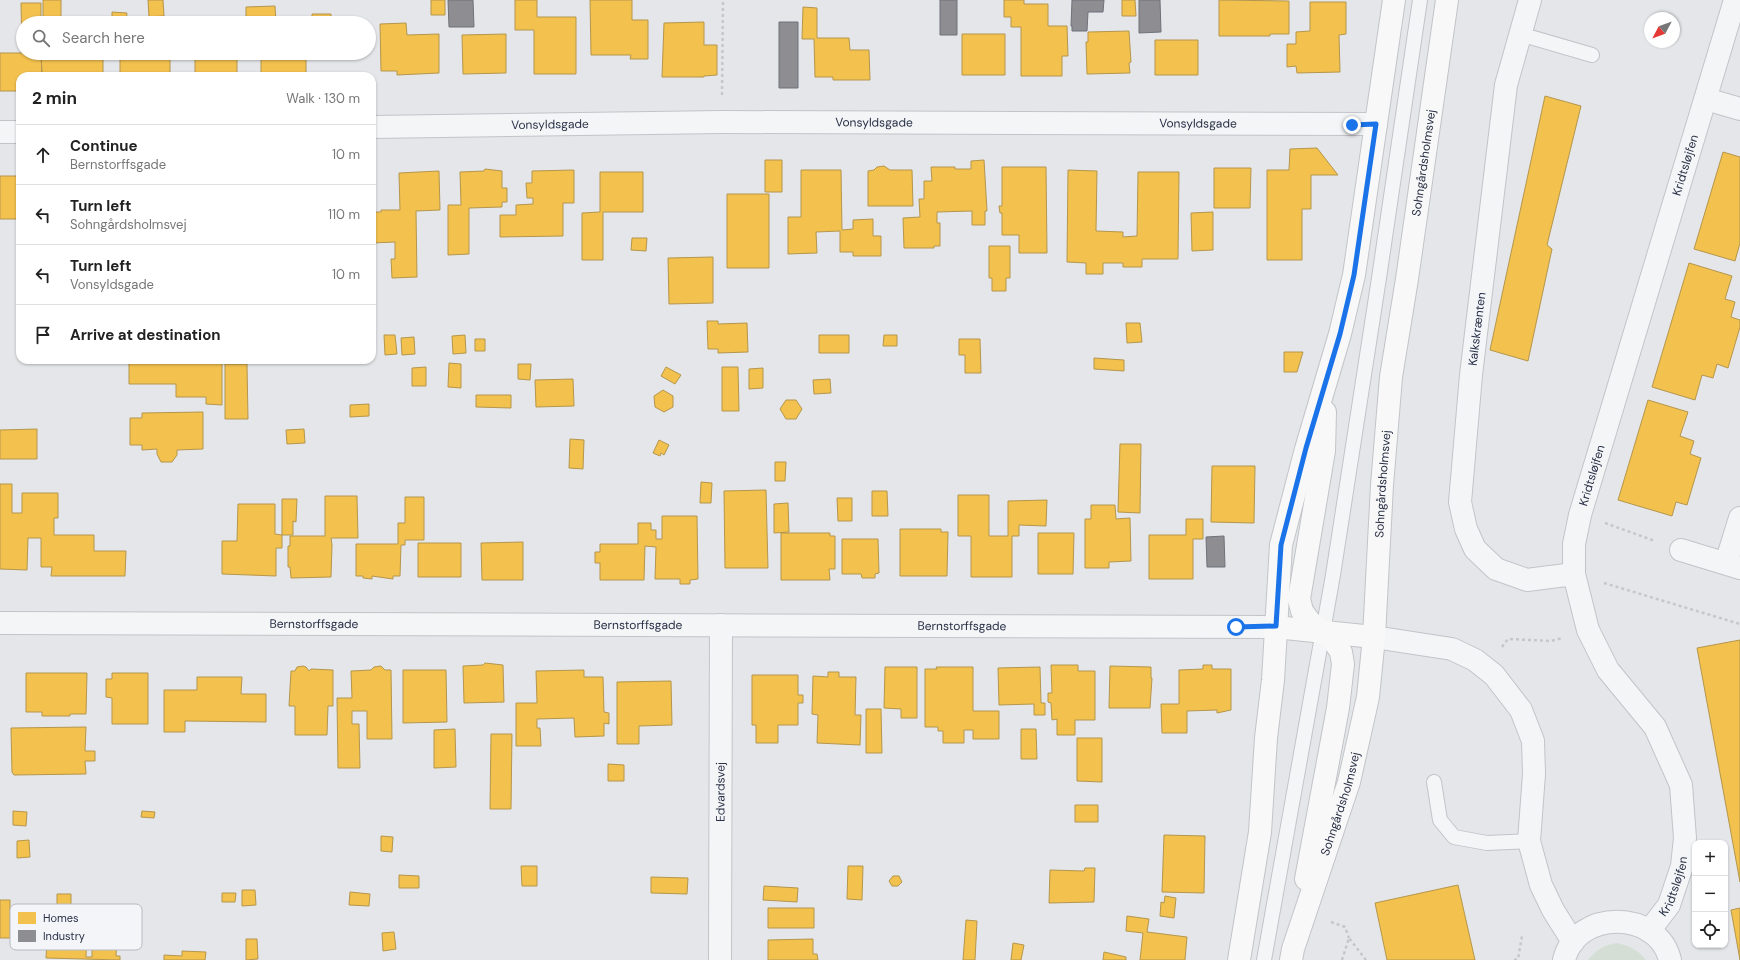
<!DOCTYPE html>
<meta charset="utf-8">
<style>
body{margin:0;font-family:"DM Sans",sans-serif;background:#f2f2f2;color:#222}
.controls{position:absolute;right:12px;bottom:12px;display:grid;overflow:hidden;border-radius:8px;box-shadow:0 1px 3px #0004}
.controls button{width:36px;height:36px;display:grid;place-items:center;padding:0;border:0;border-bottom:1px solid #e0e0e0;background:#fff;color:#222;font:20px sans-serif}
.compass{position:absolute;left:1644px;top:12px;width:36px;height:36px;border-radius:50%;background:#fff;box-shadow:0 1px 3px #0004;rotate:229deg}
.stop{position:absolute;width:12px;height:12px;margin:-9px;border:3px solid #1a73e8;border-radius:50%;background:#fff}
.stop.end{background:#1a73e8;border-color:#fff;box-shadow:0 1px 4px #0008}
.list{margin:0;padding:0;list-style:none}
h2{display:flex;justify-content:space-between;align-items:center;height:52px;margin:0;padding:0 16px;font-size:17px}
h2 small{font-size:13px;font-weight:400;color:#767676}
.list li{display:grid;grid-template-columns:26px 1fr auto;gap:12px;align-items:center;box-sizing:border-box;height:60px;padding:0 16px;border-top:1px solid #e0e0e0}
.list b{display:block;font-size:15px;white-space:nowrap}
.list p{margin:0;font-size:13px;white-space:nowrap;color:#767676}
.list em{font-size:13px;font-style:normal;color:#767676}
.icon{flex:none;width:22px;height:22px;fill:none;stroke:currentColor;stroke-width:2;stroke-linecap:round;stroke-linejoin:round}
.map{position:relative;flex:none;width:1740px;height:960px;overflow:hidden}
.search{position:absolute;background:#fff;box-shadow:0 1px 3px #0004;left:16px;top:16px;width:360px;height:44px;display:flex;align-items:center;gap:10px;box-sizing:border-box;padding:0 14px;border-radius:22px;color:#767676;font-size:15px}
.panel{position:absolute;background:#fff;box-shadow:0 1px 3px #0004;left:16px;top:72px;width:360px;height:292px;border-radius:12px}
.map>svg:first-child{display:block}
.green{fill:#d4ded5}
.homes{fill:#f2c14e;stroke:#b5964c}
.industry{fill:#8d8d92;stroke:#6f717b}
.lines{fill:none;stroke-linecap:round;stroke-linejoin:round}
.lane-casing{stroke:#c2c4c8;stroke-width:16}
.street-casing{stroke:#c2c4c8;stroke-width:24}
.secondary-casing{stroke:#c2c4c8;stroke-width:24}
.path{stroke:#c5c7cd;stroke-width:2.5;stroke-dasharray:3 3;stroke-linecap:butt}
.lane{stroke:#f4f5f7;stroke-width:14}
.street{stroke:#f4f5f7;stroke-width:22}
.secondary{stroke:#f8f8f8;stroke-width:22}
.route{stroke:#1a73e8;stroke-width:5}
.labels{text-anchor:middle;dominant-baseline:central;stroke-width:4;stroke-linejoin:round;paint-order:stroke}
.street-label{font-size:12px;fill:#283046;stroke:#f3f5f9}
.key{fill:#f3f5f9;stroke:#b6bac3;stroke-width:1}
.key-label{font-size:11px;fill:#283046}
</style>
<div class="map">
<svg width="1740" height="960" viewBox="0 0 1740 960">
<rect width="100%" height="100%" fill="#e4e6ea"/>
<path class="green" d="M1617 943C1630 946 1638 950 1646 960H1588C1596 950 1604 945 1617 943Z"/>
<path class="homes" d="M43 0H61V22H43Z
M148 0H163L164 16 149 17Z
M431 0H445V15H431Z
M515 0H537V17H576V74H534V30H515Z
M590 0H632V20H648V59H630L631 55H591Z
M1004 0H1024V4H1048V26H1067L1068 56H1062V76H1021V27H1011V17H1004Z
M1122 0H1135L1136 16H1122Z
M1219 0 1289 1V34H1270V36H1219Z
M1310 2H1346V34L1339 35 1340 72 1297 73 1296 66 1287 67V44H1296V32L1310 31Z
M21 3H41V23H23V53H41L42 76H20V91H0V53H22Z
M275 6 276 23H246V7Z
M803 7 817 8V38H849L850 50H869L870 80H833V77H815L814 39H802Z
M112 12 127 13 126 23H112Z
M312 14H331V23H312Z
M229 20H244V23H229Z
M704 22V45H717V75L704 76V77H662L664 23Z
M406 23 407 35 439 34V73L397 75V71H381L380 24Z
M1129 31 1131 62 1129 63 1130 73 1087 74 1086 42H1088V32Z
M506 34V73L463 74 462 35Z
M962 34H1005V75H962Z
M1155 40H1198V75H1155Z
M41 53H103V76H52V74H42Z
M120 53H170V76H120Z
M195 53H237V76H195Z
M261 53H306V76H261Z
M1545 96 1581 106 1547 245 1552 249 1528 361 1490 350Z
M1317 148 1338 175H1311V209H1302V260H1267V170H1289L1290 149Z
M1723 152 1740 157V243L1735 261 1694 249Z
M765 160H782V192H765Z
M984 160 987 211H985V225H972V211L937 212V223H940V246H934V248H904L903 218 920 217 919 199H924V181H932L931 167H955V169H971V161Z
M884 166 890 170H912L913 206H868V171L874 170 877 167Z
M1002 167H1046L1047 253H1019V235H1002V213H1000L999 206H1002Z
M1214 168H1251L1250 208H1214Z
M485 169 502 171V188H507V202H502V207L469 208V254L448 255V205H461L460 172 484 171Z
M574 170V203H563V236L500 237V215H516V205L533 204V198H527L526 183H532V171Z
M801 170H841L842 230 853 229V220L873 219V236H881V256H853V252H840V231L816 232 817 253 788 254V217H801Z
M1068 170 1097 171 1096 231 1123 232V237L1137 236 1138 172H1179L1178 259H1142V267H1123V263H1103V274H1086V263L1067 262Z
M372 171 373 212H381V210H400L399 173 439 171 440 210 416 211 417 277 392 278 391 259H395V242L372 243Z
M600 172H643V212H603V260H582V213L600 212Z
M0 176H20V219H0Z
M727 194H769V268H727Z
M1213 212V250L1192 251 1191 213Z
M632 238H647L646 251 631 250Z
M989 246H1010V278H1006V291H992V278H989Z
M713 257V303L669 304 668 258Z
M1689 263 1732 276 1725 299 1735 302 1731 317 1740 320V327L1728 368 1717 364 1713 378 1702 375 1695 400 1652 387Z
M707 321H718V324L747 323 748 352 718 353V349H708Z
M1126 323H1140L1142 342 1127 343Z
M384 335H395L397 354 385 355Z
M465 335 466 353 453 354 452 336Z
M819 335H849V353H819Z
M884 335H897V346H883Z
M414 337 415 354 402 355 401 338Z
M475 339H485V351H475Z
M959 339H980L981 373H965V355H959Z
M1284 352H1303L1297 372H1284Z
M1094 358 1124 360V371L1094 369Z
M129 360H222V405L206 404V397H176V384H129Z
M449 363 461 364V388L448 387Z
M225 364H247L248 419H225Z
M518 364H531L530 380 518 379Z
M426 367V386H412V368Z
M666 367 681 375 675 384 661 376Z
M722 367H738L739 411H722Z
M763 368V388L749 389V369Z
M573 379 574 406 536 407 535 380Z
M830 379 831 393 814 394 813 380Z
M663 390 673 396V407L664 412 655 407 654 396Z
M476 395H511V408L476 407Z
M786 400H796L802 409 796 419H786L780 409Z
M1648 400 1688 412 1680 436 1694 441 1690 454 1701 458 1687 505 1676 502 1672 516 1618 500Z
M369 404V416L350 417V405Z
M203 412V449L177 450V455L172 462H161L157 454V449L142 450V445H130V418H142V413Z
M37 429V459H0V430Z
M304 429 305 443 287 444 286 430Z
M570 439 584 440 583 469 569 468Z
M659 440 669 445 664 455 661 453 660 456 653 453Z
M1120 444H1141L1140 513 1118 512Z
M775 462H786L785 481H775Z
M1212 466H1255L1254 523 1211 522Z
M701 482 712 483 711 503H700Z
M0 484H12V513H22V493H58V518H54V535H94V551H126L125 576H51L52 567H41V538H28L27 570 0 569Z
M766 490 768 568H725L724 491Z
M872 491H887L888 516H872Z
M958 495H989V536H1008V501L1047 500 1046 526 1019 525V536H1012V577H971V536H958Z
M325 496H357L358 538H331L332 545 331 577 291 578 290 567H288V546H290V536H325Z
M405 497H424V540H405V545H401L400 576H393V579L372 576V579L363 578V576H356V544H398V523H405Z
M837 498H852V521H838Z
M282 499H297L296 522 293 521V535H282Z
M788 503 789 532 774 533V504Z
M238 504H275V534L282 535V548H276V576L222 574V541H237Z
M1091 505H1115L1116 519 1130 518 1131 561 1109 562V568H1085V519H1091Z
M662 516H697L698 579 690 580V584H680V579H655L656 547 645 546 644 580H600V563H595V552H600V544H638V523H651V530H656V539H662Z
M1186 519H1203V539H1193V579H1149V535H1186Z
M900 529H941V532H948L947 576H900Z
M781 533H830V536H835V569H829L830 580H781Z
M1038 533H1074L1073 574H1038Z
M842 539H878L879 573 875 574V578H862L861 574H842Z
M523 542V580H482L481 543Z
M418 543H461V577H418Z
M1740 640V882L1697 648Z
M485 663 503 665 504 702 464 703 463 666 483 665Z
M1051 665H1078V671H1095V720H1075V735H1057V719L1052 720 1051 703 1048 702V693H1052Z
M1203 665H1212V669H1231V710L1217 713V710L1187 711V733H1162L1161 704H1179V670L1203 669Z
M303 666 306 667 309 671 311 669 333 670V706H328L327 735H295V706H289L291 671H295L297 667Z
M381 666 385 670H391L392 739H367V711H352V724H359L360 768H338L337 698H352L351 671 371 670 374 667Z
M1110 666 1151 667V678H1152L1150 708H1109Z
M885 667H917V718H901V709L884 708Z
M936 667H973V711H999V739H973V730H964V743H943V731H938V727H925V669H937Z
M1040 667 1041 703H1045V715H1034V704L999 705 998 668Z
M403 670H446L447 722 403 723Z
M584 670V677H603L604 712 609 713V724L604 723V736L575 737 574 718 537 719V728H540L541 746H516V703H537L536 671Z
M828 672H839V677H856L855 715H861L860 745 817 743 818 715 812 714 813 676 828 677Z
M26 673H87L86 714H70V716H42V712H26Z
M112 673H148V724H112V698L106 697V679H112Z
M752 675H798V695H803V703H798V725H778V743H756V725H752Z
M197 677H242L241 694H266V722L185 721V732H164V690H197Z
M671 681 672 725 639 726V744H617V682Z
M866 709H881L882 753H866Z
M86 727 85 751H95V761H85L86 774 14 775 12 772 11 728Z
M455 729 456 767 434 768V730Z
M1021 729H1036L1037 759H1021Z
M491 734H512L511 809H490Z
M1077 738H1102V782L1077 781Z
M608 764 624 765V781H608Z
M1075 805H1098V822H1075Z
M13 811 27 812 26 826 13 825Z
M142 811 155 812 154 818 141 817Z
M1164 835 1205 836 1204 893 1162 892Z
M381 836 393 837 392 852 381 851Z
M29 840 30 857 17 858V841Z
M521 866H537V886H522Z
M848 866H863L862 900 847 899Z
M1085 868H1095L1094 902 1049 903 1050 870 1084 871Z
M399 875 419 876V888H399Z
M893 876H899L902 882 898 886H892L889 881Z
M651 877 688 878 687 894 651 893Z
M1458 885 1475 960H1387L1375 903Z
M764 886 798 888 797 902 763 900Z
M242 890H255L256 905 242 906Z
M350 892 370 894 369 906 349 905Z
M222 893H236L235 902H222Z
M57 894H71V911H57Z
M1165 896 1176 898 1174 918 1160 916 1161 902 1164 903Z
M0 900H10V938H0Z
M768 908H814V928H768Z
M1740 908V960L1731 910Z
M1127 916 1149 919 1147 932 1187 937 1185 960H1140L1143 933 1126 931Z
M966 920 977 921 975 960H963Z
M48 923 87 924 86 957H92V947L106 948V937H117L116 956H120V960L46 958Z
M394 932 396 949 383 951 382 933Z
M246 939H257L258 959 246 960Z
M813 939V954H817L818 960H768V940Z
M1013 943 1024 945 1021 960H1011Z
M182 951 206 952 205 960H164V955L182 956Z
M1104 952 1126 957V960H1103Z"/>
<path class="industry" d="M448 0H473L474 27H449Z
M940 0H957V35H940Z
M1072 0H1104L1103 12H1088L1087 31H1072V26H1071Z
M1139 0H1160L1161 32 1139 33Z
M779 22H798V88H779Z
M1224 536 1225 567H1207L1206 537Z"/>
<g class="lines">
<g class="lane-casing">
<path id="lane" d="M1520 34 1592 55
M1434 782 1440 820 1454 837 1487 843 1529 841
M1264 960 1333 575 1379 278 1420 0"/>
</g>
<g class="street-casing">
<g id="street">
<path d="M1530 0 1506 85 1471 375 1460 502 1466 529 1475 549 1496 569 1527 580 1574 574"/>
<path d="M1706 99 1740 109"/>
<path id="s1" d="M372 127 722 122 1376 124"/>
<path d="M0 132H20"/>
<path d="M1681 550 1740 568"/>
<path d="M1726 563 1740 518"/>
<path id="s2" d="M0 623 1275 627"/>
<path d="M1374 637 1452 649 1475 660 1494 675 1521 710 1533 741 1534 774 1529 841 1541 885 1553 910 1573 942"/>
<path id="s3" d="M1649 931 1669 905 1682 866 1685 838 1681 785 1655 727 1608 670 1588 630 1574 574V544L1580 515 1735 0"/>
<path id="s4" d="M720 960 721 625"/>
<path d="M1564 960C1576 909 1658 909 1670 960"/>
</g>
</g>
<g class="secondary-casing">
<g id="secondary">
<path d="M1275 627 1374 637"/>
<path d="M1306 879 1338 708 1343 664 1341 652 1333 640 1311 623 1302 611 1299 599 1324 451 1325 412"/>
<path d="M1239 960 1260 832 1266 738 1273 680 1281 545 1306 449 1340 334 1354 275 1394 0"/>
<path id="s5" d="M1291 960 1293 949 1349 782 1368 697 1374 637 1382 485 1391 377 1407 279 1447 0"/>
</g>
</g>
<path class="path" d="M722 95 723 0
M1605 523 1655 541
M1604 583 1740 624
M1502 647 1508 639 1551 641 1563 638
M1331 922 1345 927 1349 938
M1342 960 1349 938 1366 960
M1514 960 1518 959 1522 936"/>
<use href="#lane" class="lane"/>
<use href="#street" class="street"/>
<use href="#secondary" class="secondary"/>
</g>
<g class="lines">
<path class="route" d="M1236 627 1276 626 1281 545 1306 448 1340 334 1354 275 1376 124 1352 125"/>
</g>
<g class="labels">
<g class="street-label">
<text stroke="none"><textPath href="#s1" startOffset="502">Vonsyldsgade</textPath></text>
<text stroke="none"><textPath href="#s1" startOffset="178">Vonsyldsgade</textPath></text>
<text stroke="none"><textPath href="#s1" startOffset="826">Vonsyldsgade</textPath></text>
<text stroke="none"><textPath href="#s5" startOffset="812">Sohngårdsholmsvej</textPath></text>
<text stroke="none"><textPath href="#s3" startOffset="820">Kridtsløjfen</textPath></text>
<text transform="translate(1477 329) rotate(-83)">Kalkskrænten</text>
<text stroke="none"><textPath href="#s3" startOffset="496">Kridtsløjfen</textPath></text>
<text stroke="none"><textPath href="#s5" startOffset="488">Sohngårdsholmsvej</textPath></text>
<text stroke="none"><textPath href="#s2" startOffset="314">Bernstorffsgade</textPath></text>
<text stroke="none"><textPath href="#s2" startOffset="638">Bernstorffsgade</textPath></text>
<text stroke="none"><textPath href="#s2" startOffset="962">Bernstorffsgade</textPath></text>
<text stroke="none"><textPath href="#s4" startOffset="168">Edvardsvej</textPath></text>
<text stroke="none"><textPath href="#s5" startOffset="164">Sohngårdsholmsvej</textPath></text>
<text stroke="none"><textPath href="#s3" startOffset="52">Kridtsløjfen</textPath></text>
</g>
</g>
<rect x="10" y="904" width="132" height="46" rx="6" class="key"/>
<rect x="18" y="912" width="18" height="12" fill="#f2c14e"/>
<rect x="18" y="930" width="18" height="12" fill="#8d8d92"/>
<g class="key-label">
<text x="43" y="922">Homes</text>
<text x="43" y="940">Industry</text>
</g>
</svg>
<div class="controls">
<button>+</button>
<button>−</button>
<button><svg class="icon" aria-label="locate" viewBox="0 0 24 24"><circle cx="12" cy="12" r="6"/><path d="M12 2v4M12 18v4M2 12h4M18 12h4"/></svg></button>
</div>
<svg class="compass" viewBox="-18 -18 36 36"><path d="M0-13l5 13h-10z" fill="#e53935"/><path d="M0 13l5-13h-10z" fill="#767676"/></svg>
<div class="stop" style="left:1236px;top:627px"></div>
<div class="stop end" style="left:1352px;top:125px"></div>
<div class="search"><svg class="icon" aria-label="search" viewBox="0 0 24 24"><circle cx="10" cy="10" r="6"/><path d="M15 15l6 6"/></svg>Search here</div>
<section class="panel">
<h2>2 min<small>Walk · 130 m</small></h2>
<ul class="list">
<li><svg class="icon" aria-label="ahead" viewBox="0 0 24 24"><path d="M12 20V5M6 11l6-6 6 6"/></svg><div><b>Continue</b><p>Bernstorffsgade</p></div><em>10 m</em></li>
<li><svg class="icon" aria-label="left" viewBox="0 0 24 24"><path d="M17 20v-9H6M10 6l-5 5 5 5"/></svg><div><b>Turn left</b><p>Sohngårdsholmsvej</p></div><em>110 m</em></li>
<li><svg class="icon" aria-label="left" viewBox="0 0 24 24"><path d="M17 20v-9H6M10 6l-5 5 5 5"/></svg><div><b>Turn left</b><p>Vonsyldsgade</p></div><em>10 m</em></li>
<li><svg class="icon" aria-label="arrive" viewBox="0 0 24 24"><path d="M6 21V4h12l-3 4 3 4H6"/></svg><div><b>Arrive at destination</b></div></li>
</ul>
</section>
</div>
